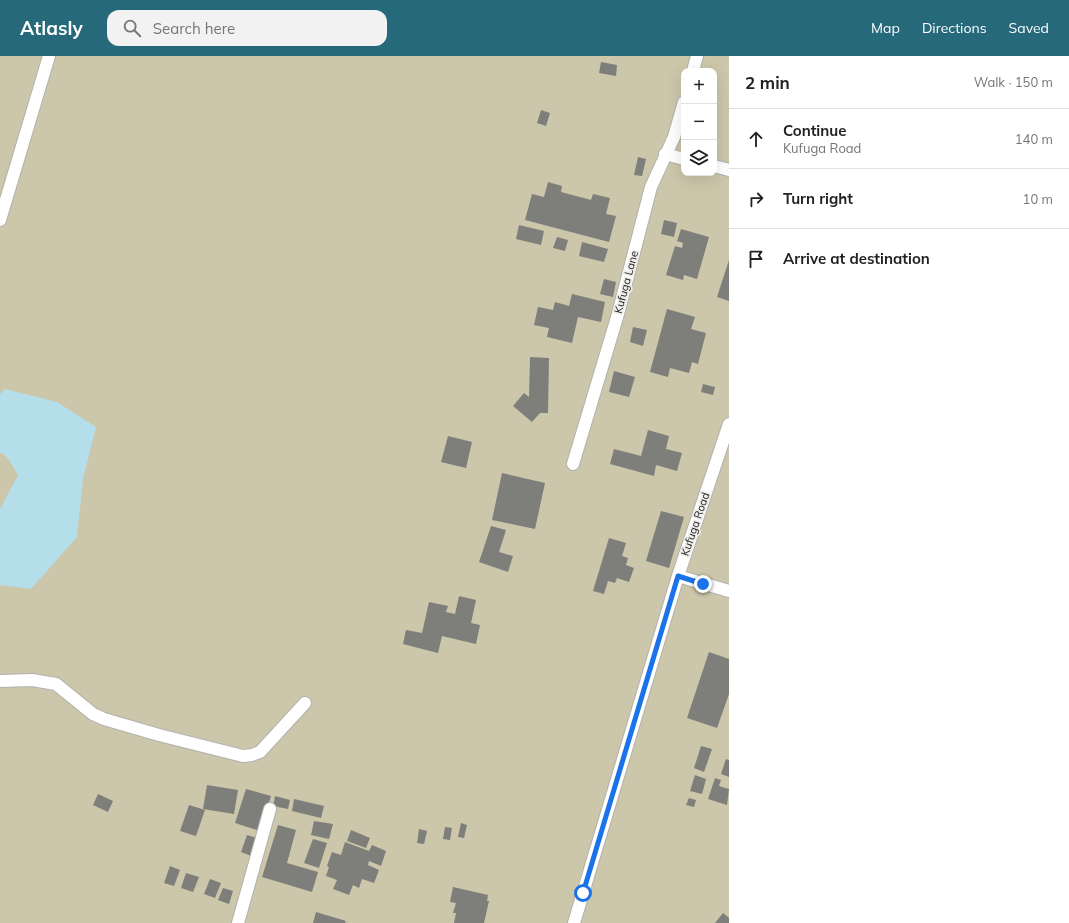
<!DOCTYPE html>
<meta charset="utf-8">
<style>
body{margin:0;font-family:Mulish,sans-serif;background:#f2f2f2;color:#222}
.controls{position:absolute;right:12px;top:12px;display:grid;overflow:hidden;border-radius:8px;box-shadow:0 4px 16px #0002}
.controls button{width:36px;height:36px;display:grid;place-items:center;padding:0;border:0;border-bottom:1px solid #e0e0e0;background:#fff;color:#222;font:20px sans-serif}
.stop{position:absolute;width:12px;height:12px;margin:-9px;border:3px solid #1a73e8;border-radius:50%;background:#fff}
.stop.end{background:#1a73e8;border-color:#fff;box-shadow:0 1px 4px #0008}
.list{margin:0;padding:0;list-style:none}
h2{display:flex;justify-content:space-between;align-items:center;height:52px;margin:0;padding:0 16px;font-size:17px}
h2 small{font-size:13px;font-weight:400;color:#767676}
.list li{display:grid;grid-template-columns:26px 1fr auto;gap:12px;align-items:center;box-sizing:border-box;height:60px;padding:0 16px;border-top:1px solid #e0e0e0}
.list b{display:block;font-size:15px;white-space:nowrap}
.list p{margin:0;font-size:13px;white-space:nowrap;color:#767676}
.list em{font-size:13px;font-style:normal;color:#767676}
.icon{flex:none;width:22px;height:22px;fill:none;stroke:currentColor;stroke-width:2;stroke-linecap:round;stroke-linejoin:round}
.map{position:relative;flex:none;width:729px;height:867px;overflow:hidden}
header{display:flex;align-items:center;gap:24px;box-sizing:border-box;height:56px;padding:0 20px;background:#25697a;color:#fff}
header strong{font-size:19px}
nav{display:flex;gap:22px;margin-inline-start:auto;font-size:14px}
.search{width:280px;height:36px;background:#f2f2f2;display:flex;align-items:center;gap:10px;box-sizing:border-box;padding:0 14px;border-radius:12px;color:#767676;font-size:15px}
main{display:flex}
aside{flex:1;background:#fff}
.map>svg:first-child{display:block}
.green{fill:#ccc6aa;fill-rule:evenodd}
.water{fill:#b4deea}
.building{fill:#7e7e7b}
.lines{fill:none;stroke-linecap:round;stroke-linejoin:round}
.minor-casing{stroke:#b2b1ae;stroke-width:14}
.minor{stroke:#fff;stroke-width:12}
.route{stroke:#1a73e8;stroke-width:5}
.labels{text-anchor:middle;dominant-baseline:central;stroke-width:3.5;stroke-linejoin:round;paint-order:stroke}
.street-label{font-size:11px;fill:#222221;stroke:#eeedea}
</style>
<header>
<strong>Atlasly</strong>
<div class="search"><svg class="icon" aria-label="search" viewBox="0 0 24 24"><circle cx="10" cy="10" r="6"/><path d="M15 15l6 6"/></svg>Search here</div>
<nav><a>Map</a><a>Directions</a><a>Saved</a></nav>
</header>
<main>
<div class="map">
<svg width="729" height="867" viewBox="0 0 729 867">
<rect width="100%" height="100%" fill="#eeedea"/>
<path class="green" d="M0 0H729V867H0ZM684 15H714V117H684Z"/>
<path class="water" d="M5 333 57 346 96 371 83 423 77 481 31 533 0 529V453L18 419 7 401 0 396V338Z"/>
<path class="building" d="M601 6 617 9 616 20 599 17Z
M541 54 550 57 546 70 537 67Z
M638 101 646 103 642 120 634 119Z
M548 126 562 130 561 136 591 144 593 138 610 142 606 158 616 160 609 186 525 164 532 138 544 141Z
M664 164 677 167 674 181 661 178Z
M519 169 544 175 541 189 516 183Z
M681 173 709 181 697 223 684 219 683 224 666 219 675 190 682 192 683 187 677 185Z
M557 181 568 184 565 195 553 192Z
M582 186 608 193 604 206 579 200Z
M729 204V245L717 241Z
M604 223 616 226 613 241 600 238Z
M572 238 605 246 601 266 578 261 572 287 547 281 549 272 534 269 538 251 553 254 555 246 569 250Z
M667 253 695 261 691 273 706 277 698 308 692 306 689 317 670 312 668 321 650 316Z
M633 271 647 274 643 290 630 286Z
M530 301 549 302 548 357H540L532 366 513 350 524 337 529 341Z
M614 315 635 321 629 341 609 336Z
M703 328 715 331 713 339 701 336Z
M648 374 669 380 666 393 682 397 677 415 656 409 654 420 610 408 614 393 641 400Z
M448 380 472 386 466 412 441 406Z
M502 417 545 427 535 473 492 464Z
M661 455 684 461 669 512 646 505Z
M491 470 506 474 499 496 513 500 508 516 479 506Z
M609 482 626 487 622 500 628 502 626 509 634 512 629 526 617 522 615 527 608 525 604 538 593 535Z
M459 540 476 544 471 567 480 569 476 588 442 580 438 597 403 588 406 574 422 577 429 546 448 550 446 556 455 558Z
M709 596 729 603V638L717 672 687 662Z
M701 690 712 693 704 716 694 712Z
M726 703 729 704V721L721 718Z
M695 719 706 723 702 738 690 735Z
M715 722 721 724 719 730 729 733 727 749 708 743Z
M207 729 238 734 234 758 203 753Z
M246 733 271 740 260 775 235 767Z
M98 738 113 745 108 756 93 749Z
M275 740 290 744 288 753 273 750Z
M689 742 696 744 694 751 686 749Z
M294 743 324 750 321 762 292 755Z
M189 749 205 754 196 780 180 775Z
M314 765 333 768 329 783 311 779Z
M461 767 467 769 464 782 458 781Z
M278 769 296 774 287 807 318 816 312 836 262 821Z
M445 771 452 772 450 784 443 783Z
M419 773 427 775 424 788 417 787Z
M351 774 370 782 366 792 347 785Z
M247 779 260 783 254 801 241 796Z
M313 783 327 787 319 812 304 807Z
M345 786 369 795 372 789 386 795 381 810 369 805 368 809 379 814 374 827 362 823 359 832 353 829 349 839 333 833 337 824 326 820 329 811 327 810 332 796 341 799Z
M170 810 180 814 174 830 164 827Z
M186 817 199 821 193 836 181 832Z
M210 823 221 827 215 842 204 838Z
M453 831 488 839 487 845H489L484 867H454L456 857H453L456 847 450 846Z
M223 832 233 835 229 848 218 844Z
M316 856 346 865 345 867H313Z
M723 857 729 862V867H715Z"/>
<g class="lines">
<g class="minor-casing">
<path id="minor" d="M693 15 697 0
M665 98 684 103
M714 110 729 114
M0 164 49 0
M573 408 618 258 651 131 674 81 684 46
M678 520 729 535
M0 625 32 624 56 628 93 658 104 663 159 679 243 700 252 699 260 696 305 647
M238 867 270 753
M574 867 678 520 729 368"/>
</g>
<use href="#minor" class="minor"/>
</g>
<g class="lines">
<path class="route" d="M583 837 678 520 703 528"/>
</g>
<g class="labels">
<g class="street-label">
<text transform="translate(626 226) rotate(-75)">Kufuga Lane</text>
<text transform="translate(695 468) rotate(-71)">Kufuga Road</text>
</g>
</g>
</svg>
<div class="controls">
<button>+</button>
<button>−</button>
<button><svg class="icon" aria-label="layers" viewBox="0 0 24 24"><path d="M12 4l9 5-9 5-9-5zM3 14l9 5 9-5"/></svg></button>
</div>
<div class="stop" style="left:583px;top:837px"></div>
<div class="stop end" style="left:703px;top:528px"></div>
</div>
<aside>
<h2>2 min<small>Walk · 150 m</small></h2>
<ul class="list">
<li><svg class="icon" aria-label="ahead" viewBox="0 0 24 24"><path d="M12 20V5M6 11l6-6 6 6"/></svg><div><b>Continue</b><p>Kufuga Road</p></div><em>140 m</em></li>
<li><svg class="icon" aria-label="right" viewBox="0 0 24 24"><path d="M7 20v-9h11M14 6l5 5-5 5"/></svg><div><b>Turn right</b></div><em>10 m</em></li>
<li><svg class="icon" aria-label="arrive" viewBox="0 0 24 24"><path d="M6 21V4h12l-3 4 3 4H6"/></svg><div><b>Arrive at destination</b></div></li>
</ul>
</aside>
</main>
